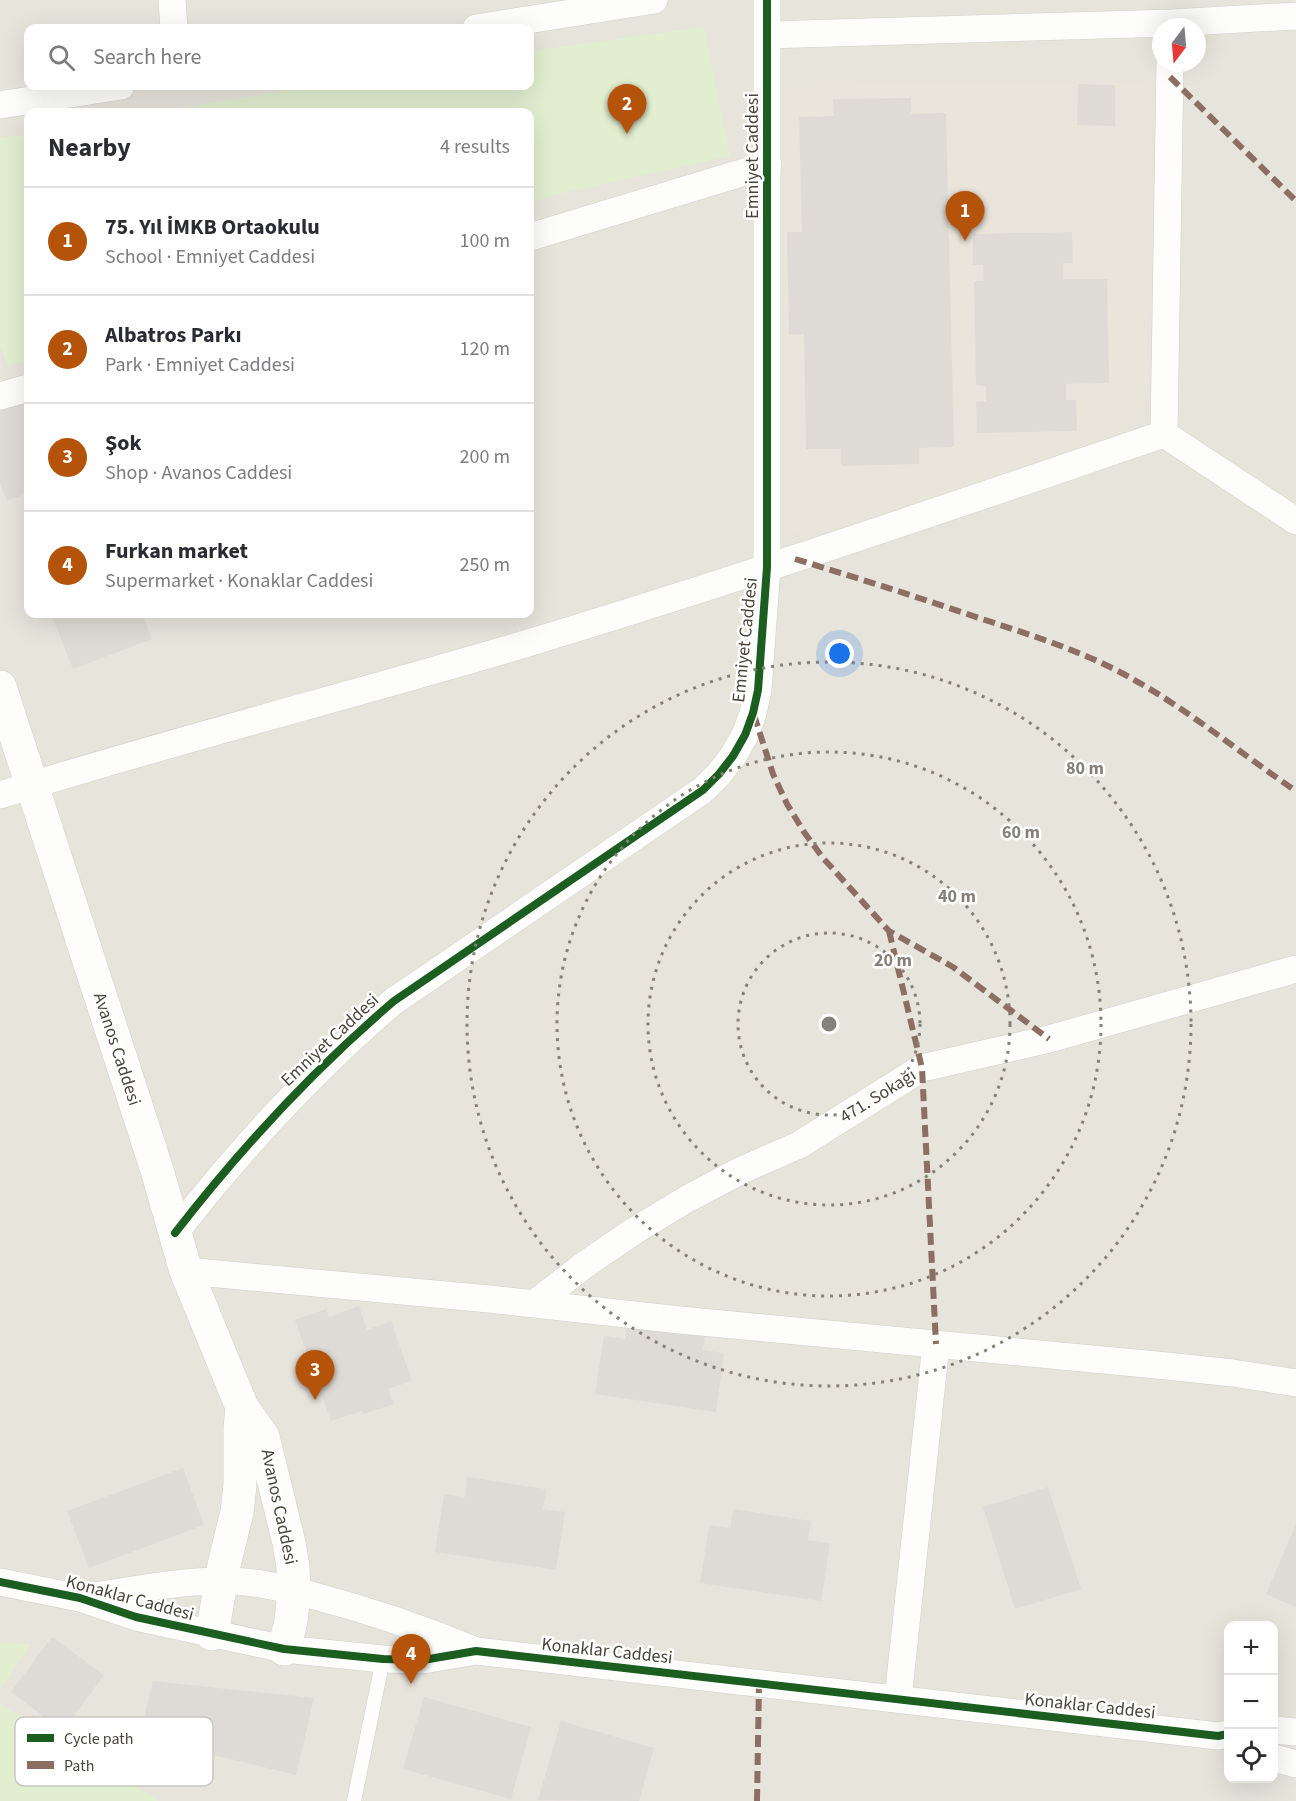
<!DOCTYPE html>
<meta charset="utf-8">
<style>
body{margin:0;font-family:"Source Sans 3",sans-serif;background:#f7f7f7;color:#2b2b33}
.controls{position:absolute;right:18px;bottom:18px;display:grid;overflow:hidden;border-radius:12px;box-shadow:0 6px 24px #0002}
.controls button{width:54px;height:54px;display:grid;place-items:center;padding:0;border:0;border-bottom:2px solid #e1e1e2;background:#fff;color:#2b2b33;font:30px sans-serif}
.compass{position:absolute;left:1152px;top:18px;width:54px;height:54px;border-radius:50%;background:#fff;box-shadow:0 6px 24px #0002;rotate:196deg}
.you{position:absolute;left:840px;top:654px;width:21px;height:21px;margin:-15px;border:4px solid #fff;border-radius:50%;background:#1a73e8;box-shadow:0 0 0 9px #1a73e833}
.badge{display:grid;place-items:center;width:39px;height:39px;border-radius:50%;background:#b45309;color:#fff;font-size:20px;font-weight:700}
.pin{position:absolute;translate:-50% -50px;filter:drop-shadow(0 2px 3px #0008)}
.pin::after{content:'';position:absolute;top:32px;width:21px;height:18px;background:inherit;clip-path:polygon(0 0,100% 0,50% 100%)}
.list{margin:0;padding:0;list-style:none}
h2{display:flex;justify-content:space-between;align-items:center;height:78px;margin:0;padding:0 24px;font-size:26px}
h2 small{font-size:20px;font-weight:400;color:#7c7c81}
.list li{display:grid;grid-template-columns:39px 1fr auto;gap:18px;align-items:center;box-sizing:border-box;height:108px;padding:0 24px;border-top:2px solid #e1e1e2}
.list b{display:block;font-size:22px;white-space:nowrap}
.list p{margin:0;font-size:20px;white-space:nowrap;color:#7c7c81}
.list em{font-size:20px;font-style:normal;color:#7c7c81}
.icon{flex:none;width:33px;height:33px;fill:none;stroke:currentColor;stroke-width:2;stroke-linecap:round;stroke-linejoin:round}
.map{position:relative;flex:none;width:1296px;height:1801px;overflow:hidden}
.search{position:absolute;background:#fff;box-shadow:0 6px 24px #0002;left:24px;top:24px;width:510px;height:66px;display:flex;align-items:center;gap:15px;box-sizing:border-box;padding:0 21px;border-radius:12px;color:#7c7c81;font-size:22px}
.panel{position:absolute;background:#fff;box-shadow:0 6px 24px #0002;left:24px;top:108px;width:510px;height:510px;border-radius:12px}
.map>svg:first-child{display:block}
.residential{fill:#e7e4dc;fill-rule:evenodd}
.education{fill:#eae5da}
.green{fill:#e1eecf}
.building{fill:#dedbd6}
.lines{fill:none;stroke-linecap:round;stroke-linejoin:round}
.service-casing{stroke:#d2d0cb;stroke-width:15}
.minor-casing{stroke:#d2d0cb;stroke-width:28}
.tertiary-casing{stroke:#d2d0cb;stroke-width:34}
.service{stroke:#fdfdfc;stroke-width:14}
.minor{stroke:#fdfdfc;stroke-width:27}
.tertiary{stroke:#fdfdfc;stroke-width:33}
.quiet{stroke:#8d6e63;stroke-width:6;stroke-dasharray:12 6;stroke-linecap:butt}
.cycleway-casing{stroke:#fff;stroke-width:11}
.cycleway{stroke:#1b5e20;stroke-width:8}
.ring{fill:none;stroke:#868178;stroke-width:3;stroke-dasharray:3 6}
.labels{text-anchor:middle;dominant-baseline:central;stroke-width:5;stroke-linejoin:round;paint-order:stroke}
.street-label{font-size:18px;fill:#4b4439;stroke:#fff}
.key{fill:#fff;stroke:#c9c7c4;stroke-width:1.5}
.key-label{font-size:16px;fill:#4b4439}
.centre{fill:#868178;stroke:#fff;stroke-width:3}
.ring-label{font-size:18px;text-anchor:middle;font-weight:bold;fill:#868178;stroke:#fff;stroke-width:5;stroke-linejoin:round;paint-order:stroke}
</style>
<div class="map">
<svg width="1296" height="1801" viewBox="0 0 1296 1801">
<rect width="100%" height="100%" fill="#f4f2ee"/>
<path class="residential" d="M0 0H1296V1801H0ZM1161 27H1197V63H1161ZM28 28H530V86H28ZM28 112H530V614H28ZM1228 1626H1274V1778H1228Z"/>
<path class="education" d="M1144 82 1148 384 1142 410 1136 422 1126 434 1114 443 812 535 802 534 793 529 786 518 782 97 800 87Z"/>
<path class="green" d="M704 27 730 156 554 195 530 203V112H155L317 86H530V51Z
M28 134V360L8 366 0 346V138Z
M0 1643 31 1644 0 1689Z
M0 1704 159 1801H0Z"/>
<path class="building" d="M1078 84 1115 85V126L1077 125Z
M911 98V114L946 113 954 447 919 448V464L841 466V449H806L804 334 789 335 787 232H802L799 117 834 116 833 99Z
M1072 232 1073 263H1063V279H1107L1109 383 1066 384V400H1076L1077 431 977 433 976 402 986 401V386L976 385 974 281H983V265H973V234Z
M28 395V493L7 501 0 483V406Z
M51 614H142L152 639 73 669Z
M359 1306 367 1330 391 1321 412 1381 388 1389 394 1404 363 1414 362 1411 331 1421 295 1320 326 1309 329 1317Z
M627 1319 706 1331 703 1350 724 1353 716 1412 595 1394 604 1336 625 1339Z
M183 1468 204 1525 89 1568 67 1511Z
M467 1477 546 1489 543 1509 565 1512 556 1570 435 1552 444 1494 465 1497Z
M1048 1487 1081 1589 1015 1609 983 1507Z
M733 1509 811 1521 808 1540 830 1543 821 1601 700 1583 709 1525 730 1528Z
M1296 1524V1607L1266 1594Z
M52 1637 104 1675 63 1731 11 1692Z
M153 1681 314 1698 296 1775 139 1737Z
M424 1697 531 1727 511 1799 403 1769Z
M561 1721 654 1748 639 1801 538 1800Z"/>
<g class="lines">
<g class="service-casing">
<path id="service" d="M354 1801 383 1659"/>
</g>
<g class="minor-casing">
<path id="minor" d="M172 0 174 28
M476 28 654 0
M767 35 1171 23 1296 16
M0 105 121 86
M530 237 768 165
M0 396 28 388
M1164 434 1170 63
M1164 434 1296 521
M0 795C171 741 346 697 518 646 735 581 949 507 1164 434
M175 1233C241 1148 312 1071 394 1001L703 790 719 774 733 756 745 735 753 713 758 690 767 567V0
M186 1271 489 1299 680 1320 1167 1366 1233 1373 1296 1383
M534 1304 583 1266 634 1231 687 1199 742 1170 799 1145 922 1068 1049 1039 1296 969
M0 1582 80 1598 136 1617 284 1649 383 1659 423 1660 476 1651 1218 1736 1228 1734
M84 1598C129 1591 176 1581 221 1581 252 1580 282 1588 311 1595 368 1610 422 1628 476 1651
M898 1699 936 1344
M1274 1730 1296 1732
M1274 1758 1296 1764"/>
</g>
<g class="tertiary-casing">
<path id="tertiary" d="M0 687 157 1170 186 1271 242 1407 263 1437 289 1543 293 1567 294 1591 291 1621 284 1649
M212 1634 224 1565 237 1512 240 1485V1428L242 1407"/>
</g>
<use href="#service" class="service"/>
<use href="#minor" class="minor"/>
<use href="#tertiary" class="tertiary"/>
<path class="quiet" d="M1170 77 1296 201
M795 559C858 578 920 598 982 619 1025 633 1069 647 1110 667 1177 700 1234 749 1296 791
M754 715 773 774 787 804 804 832 823 858 889 931 953 967 1049 1039
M889 931 922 1068 936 1344
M757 1801 759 1683"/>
<g class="cycleway-casing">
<path id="cycleway" d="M175 1233C241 1148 312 1071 394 1001L703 790 719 774 733 756 745 735 753 713 758 690 767 567V0
M0 1582 80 1598 136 1617 284 1649 383 1659 423 1660 476 1651 1218 1736 1228 1734"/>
</g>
<use href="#cycleway" class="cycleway"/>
</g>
<g class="ring">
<circle cx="829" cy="1024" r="91"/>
<circle cx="829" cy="1024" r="181"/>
<circle cx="829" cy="1024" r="272"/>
<circle cx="829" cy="1024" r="362"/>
</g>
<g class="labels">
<g class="street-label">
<text transform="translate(752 156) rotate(-90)">Emniyet Caddesi</text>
<text transform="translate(745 640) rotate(-84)">Emniyet Caddesi</text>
<text transform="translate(330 1040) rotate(-43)">Emniyet Caddesi</text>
<text transform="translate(117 1049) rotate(72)">Avanos Caddesi</text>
<text transform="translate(878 1096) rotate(-32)">471. Sokağı</text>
<text transform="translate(279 1507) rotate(78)">Avanos Caddesi</text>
<text transform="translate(130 1598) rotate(15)">Konaklar Caddesi</text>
<text transform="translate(607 1651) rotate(6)">Konaklar Caddesi</text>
<text transform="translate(1090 1706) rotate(6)">Konaklar Caddesi</text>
</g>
</g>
<rect x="15" y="1717" width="198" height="69" rx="9" class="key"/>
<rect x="27" y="1734" width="27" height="8" fill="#1b5e20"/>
<rect x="27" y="1761" width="27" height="8" fill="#8d6e63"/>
<g class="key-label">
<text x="64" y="1744">Cycle path</text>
<text x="64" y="1771">Path</text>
</g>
<circle cx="829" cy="1024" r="9" class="centre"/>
<g class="ring-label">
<text x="1085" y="774">80 m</text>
<text x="1021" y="838">60 m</text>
<text x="957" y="902">40 m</text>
<text x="893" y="966">20 m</text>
</g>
</svg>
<div class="controls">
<button>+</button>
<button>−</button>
<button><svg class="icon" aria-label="locate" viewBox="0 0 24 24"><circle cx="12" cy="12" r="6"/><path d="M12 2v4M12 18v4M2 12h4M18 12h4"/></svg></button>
</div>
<svg class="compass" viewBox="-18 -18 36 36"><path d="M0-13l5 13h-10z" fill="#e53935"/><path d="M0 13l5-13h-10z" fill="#7c7c81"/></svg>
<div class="you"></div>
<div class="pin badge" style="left:965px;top:241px">1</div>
<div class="pin badge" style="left:627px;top:134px">2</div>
<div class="pin badge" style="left:315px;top:1400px">3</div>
<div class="pin badge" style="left:411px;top:1684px">4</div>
<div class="search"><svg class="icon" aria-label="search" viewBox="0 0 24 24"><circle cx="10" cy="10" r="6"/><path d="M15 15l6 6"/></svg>Search here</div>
<section class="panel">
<h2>Nearby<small>4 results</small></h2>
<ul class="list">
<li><span class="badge">1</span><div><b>75. Yıl İMKB Ortaokulu</b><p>School · Emniyet Caddesi</p></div><em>100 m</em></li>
<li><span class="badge">2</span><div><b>Albatros Parkı</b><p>Park · Emniyet Caddesi</p></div><em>120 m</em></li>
<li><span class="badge">3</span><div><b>Şok</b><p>Shop · Avanos Caddesi</p></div><em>200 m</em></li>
<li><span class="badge">4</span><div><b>Furkan market</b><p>Supermarket · Konaklar Caddesi</p></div><em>250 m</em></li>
</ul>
</section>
</div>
